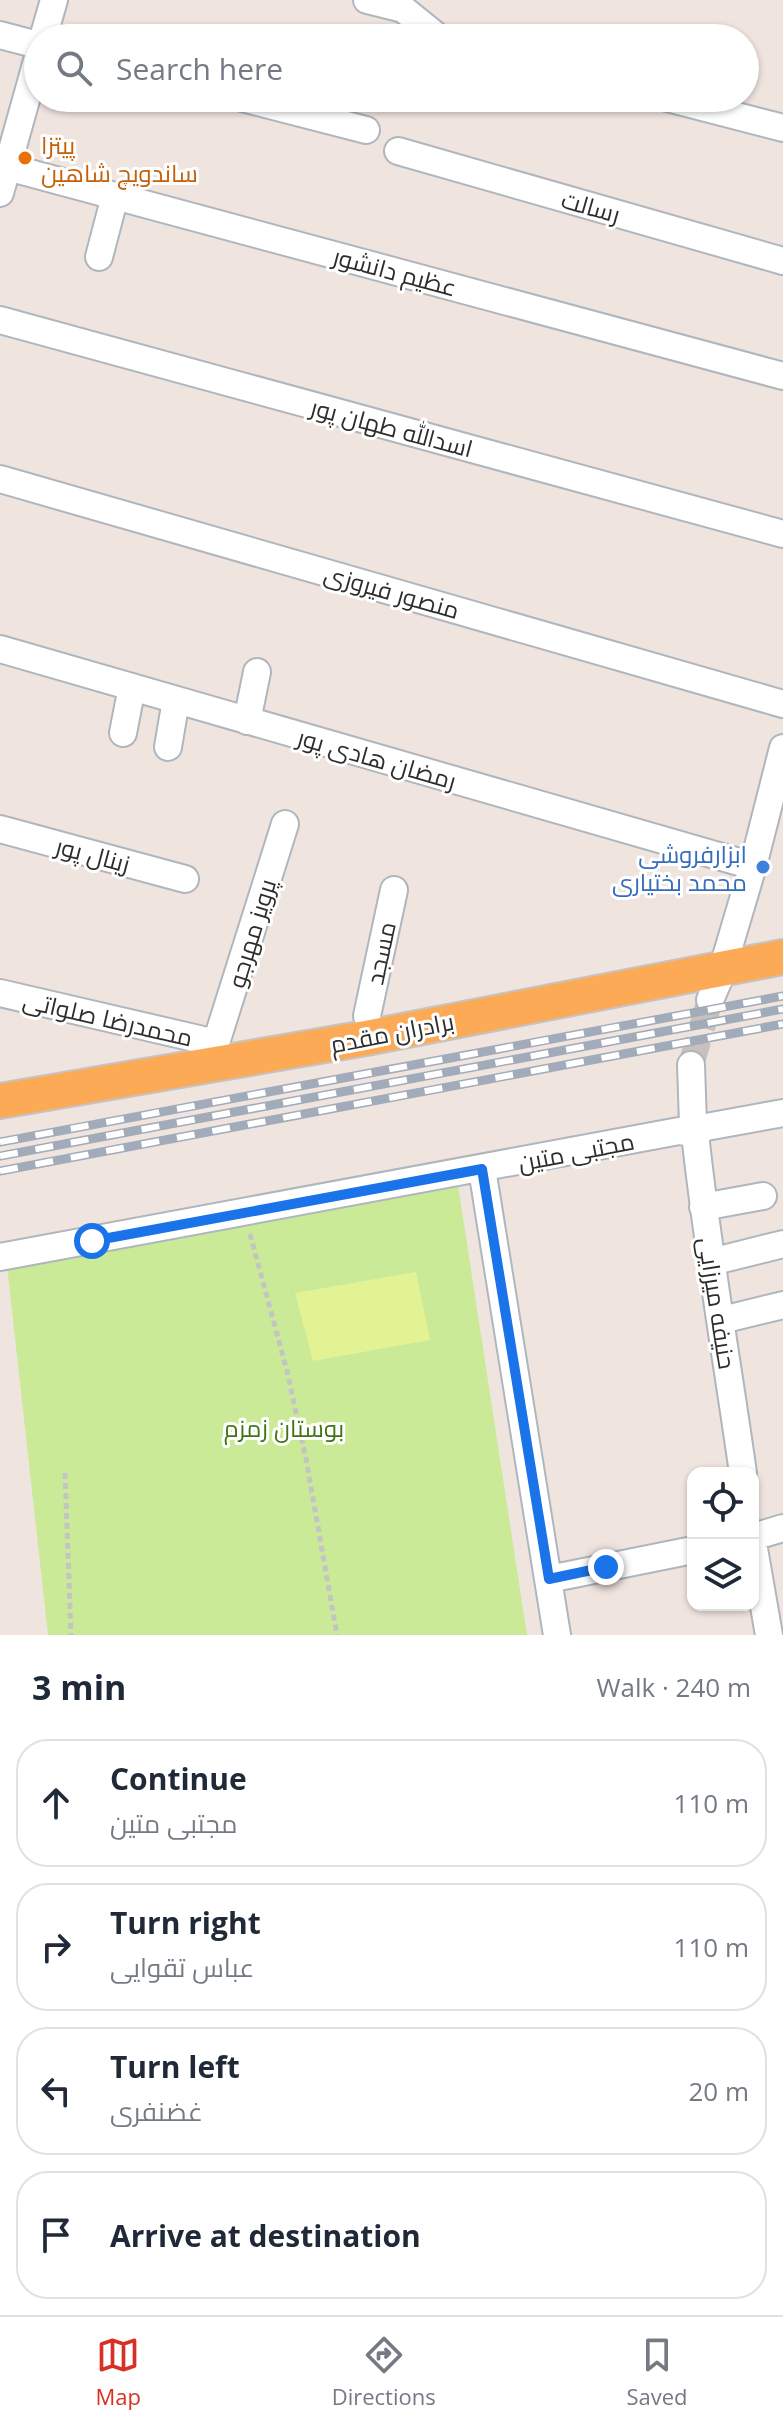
<!DOCTYPE html>
<meta charset="utf-8">
<style>
body{margin:0;font-family:"Open Sans",Cairo,sans-serif;background:#f2f2f3;color:#1f2937}
.controls{position:absolute;right:24px;bottom:24px;display:grid;overflow:hidden;border-radius:16px;box-shadow:0 2px 6px #0004}
.controls button{width:72px;height:72px;display:grid;place-items:center;padding:0;border:0;border-bottom:2px solid #e0e1e3;background:#fff;color:#1f2937;font:40px sans-serif}
.stop{position:absolute;width:24px;height:24px;margin:-18px;border:6px solid #1a73e8;border-radius:50%;background:#fff}
.stop.end{background:#1a73e8;border-color:#fff;box-shadow:0 2px 8px #0008}
.list{margin:0;padding:0;list-style:none}
h2{display:flex;justify-content:space-between;align-items:center;height:104px;margin:0;padding:0 32px;font-size:34px}
h2 small{font-size:26px;font-weight:400;color:#747a83}
.list li{display:grid;grid-template-columns:52px 1fr auto;gap:24px;align-items:center;box-sizing:border-box;height:128px;margin:0 16px 16px;padding:0 16px;border:2px solid #e0e1e3;border-radius:32px}
.list b{display:block;font-size:30px;white-space:nowrap}
.list p{margin:0;font-size:26px;white-space:nowrap;color:#747a83}
.list em{font-size:26px;font-style:normal;color:#747a83}
.icon{flex:none;width:44px;height:44px;fill:none;stroke:currentColor;stroke-width:2;stroke-linecap:round;stroke-linejoin:round}
.map{position:relative;flex:none;width:783px;height:1635px;overflow:hidden}
.search{position:absolute;background:#fff;box-shadow:0 2px 6px #0004;left:24px;right:24px;top:24px;height:88px;display:flex;align-items:center;gap:20px;box-sizing:border-box;padding:0 28px;border-radius:44px;color:#747a83;font-size:30px}
.sheet{height:680px;background:#fff}
nav{display:flex;justify-content:space-around;align-items:center;box-sizing:border-box;height:112px;border-top:2px solid #e0e1e3;background:#fff;font-size:22px;color:#747a83}
nav a{display:grid;justify-items:center;gap:4px}
nav .on{color:#d93025}
.map>svg:first-child{display:block}
.green{fill:#caea97}
.pitch{fill:#e3f293}
.lines{fill:none;stroke-linecap:round;stroke-linejoin:round}
.minor-tunnel{stroke:#c9bfbb;stroke-width:26;stroke-dasharray:26 13;stroke-linecap:butt}
.minor-casing{stroke:#afb6be;stroke-width:30}
.major-casing{stroke:#c4c4c4;stroke-width:38}
.path{stroke:#c4c4c4;stroke-width:5;stroke-dasharray:6 4;stroke-linecap:butt}
.minor{stroke:#fff;stroke-width:26}
.major{stroke:#fdaa57;stroke-width:34}
.rail-casing{stroke:#a1abb9;stroke-width:9}
.rail{stroke:#fff;stroke-width:6;stroke-dasharray:18;stroke-linecap:butt}
.route{stroke:#1a73e8;stroke-width:10}
.food-dot{fill:#e8710a;stroke:#fff;stroke-width:3}
.shop-dot{fill:#3f7fe0;stroke:#fff;stroke-width:3}
.labels{text-anchor:middle;dominant-baseline:central;stroke-width:6;stroke-linejoin:round;paint-order:stroke}
.food-label{font-size:24px;fill:#c56008;stroke:#fff;text-anchor:start}
.street-label{font-size:24px;fill:#2d2d2d;stroke:#fff}
.shop-label{font-size:24px;fill:#366cbe;stroke:#fff;text-anchor:end}
.park-label{font-size:24px;fill:#417314;stroke:#fff}
</style>
<div class="map">
<svg width="783" height="1635" viewBox="0 0 783 1635">
<rect width="100%" height="100%" fill="#f0e4df"/>
<path class="green" d="M458 1185 527 1635H48L7 1266Z"/>
<path class="pitch" d="M416 1272 430 1340 313 1361 295 1293Z"/>
<g class="lines">
<path class="minor-tunnel" d="M691 1065 710 1000"/>
<g class="minor-casing">
<path id="minor" d="M367 0 403 9 439 38
M0 35 38 45
M43 38 54 0
M242 98 366 130
M667 98 783 128
M398 151 783 261
M0 165 783 376
M0 193 38 57
M99 257 115 196
M0 320 783 534
M0 479 783 704
M0 649 753 866
M247 721 257 672
M123 733 132 687
M168 747 176 700
M0 829 185 879
M0 993 216 1043 285 824
M710 1000 720 977 753 866 783 748
M367 1016 394 890
M691 1065 693 1124
M695 1133C707 1247 727 1360 743 1473
M482 1169 557 1635
M703 1207 763 1196
M0 1257 679 1131 695 1133 706 1127 783 1113
M711 1262 783 1244
M722 1320 783 1305
M753 1537 783 1528
M753 1543 769 1635
M549 1579 693 1550"/>
</g>
<g class="major-casing">
<path id="major" d="M0 1101 366 1038 783 957"/>
</g>
<path class="path" d="M250 1234 287 1371 306 1459 337 1635
M65 1473 71 1635"/>
<use href="#minor" class="minor"/>
<use href="#major" class="major"/>
<g class="rail-casing">
<path id="rail" d="M0 1142 783 996
M0 1156 783 1009
M0 1171 783 1024"/>
</g>
<use href="#rail" class="rail"/>
</g>
<g class="lines">
<path class="route" d="M92 1241 482 1169 549 1579 606 1567"/>
</g>
<circle class="food-dot" cx="25" cy="158" r="8"/>
<circle class="shop-dot" cx="763" cy="867" r="8"/>
<g class="labels">
<g class="food-label">
<text x="41" y="144">پیتزا<tspan x="41" dy="28">ساندویچ شاهین</tspan></text>
</g>
<g class="street-label">
<text transform="translate(591 206) rotate(16)">رسالت</text>
<text transform="translate(395 271) rotate(15)">عظیم دانشور</text>
<text transform="translate(392 427) rotate(15)">اسدالله طهان پور</text>
<text transform="translate(392 591) rotate(16)">منصور فیروزی</text>
<text transform="translate(377 758) rotate(16)">رمضان هادی پور</text>
<text transform="translate(93 854) rotate(15)">زینال پور</text>
<text transform="translate(251 933) rotate(-73)">پرویز مهرجو</text>
<text transform="translate(380 953) rotate(-78)">مسجد</text>
<text transform="translate(108 1018) rotate(13)">محمدرضا صلواتی</text>
<text transform="translate(392 1032) rotate(-11)">برادران مقدم</text>
<text transform="translate(576 1151) rotate(-11)">مجتبی متین</text>
<text transform="translate(718 1303) rotate(81)">حنیفه میرزایی</text>
</g>
<g class="shop-label">
<text x="747" y="853">ابزارفروشی<tspan x="747" dy="28">محمد بختیاری</tspan></text>
</g>
<g class="park-label">
<text x="284" y="1427">بوستان زمزم</text>
</g>
</g>
</svg>
<div class="controls">
<button><svg class="icon" aria-label="locate" viewBox="0 0 24 24"><circle cx="12" cy="12" r="6"/><path d="M12 2v4M12 18v4M2 12h4M18 12h4"/></svg></button>
<button><svg class="icon" aria-label="layers" viewBox="0 0 24 24"><path d="M12 4l9 5-9 5-9-5zM3 14l9 5 9-5"/></svg></button>
</div>
<div class="stop" style="left:92px;top:1241px"></div>
<div class="stop end" style="left:606px;top:1567px"></div>
<div class="search"><svg class="icon" aria-label="search" viewBox="0 0 24 24"><circle cx="10" cy="10" r="6"/><path d="M15 15l6 6"/></svg>Search here</div>
</div>
<section class="sheet">
<h2>3 min<small>Walk · 240 m</small></h2>
<ul class="list">
<li><svg class="icon" aria-label="ahead" viewBox="0 0 24 24"><path d="M12 20V5M6 11l6-6 6 6"/></svg><div><b>Continue</b><p>مجتبی متین</p></div><em>110 m</em></li>
<li><svg class="icon" aria-label="right" viewBox="0 0 24 24"><path d="M7 20v-9h11M14 6l5 5-5 5"/></svg><div><b>Turn right</b><p>عباس تقوایی</p></div><em>110 m</em></li>
<li><svg class="icon" aria-label="left" viewBox="0 0 24 24"><path d="M17 20v-9H6M10 6l-5 5 5 5"/></svg><div><b>Turn left</b><p>غضنفری</p></div><em>20 m</em></li>
<li><svg class="icon" aria-label="arrive" viewBox="0 0 24 24"><path d="M6 21V4h12l-3 4 3 4H6"/></svg><div><b>Arrive at destination</b></div></li>
</ul>
</section>
<nav>
<a class="on"><svg class="icon" aria-label="map" viewBox="0 0 24 24"><path d="M3 6l6-2 6 2 6-2v14l-6 2-6-2-6 2zM9 4v14M15 6v14"/></svg>Map</a>
<a><svg class="icon" aria-label="directions" viewBox="0 0 24 24"><path d="M12 3l9 9-9 9-9-9zM9 14v-3h6M13 9l2 2-2 2"/></svg>Directions</a>
<a><svg class="icon" aria-label="saved" viewBox="0 0 24 24"><path d="M7 4h10v16l-5-4-5 4z"/></svg>Saved</a>
</nav>
